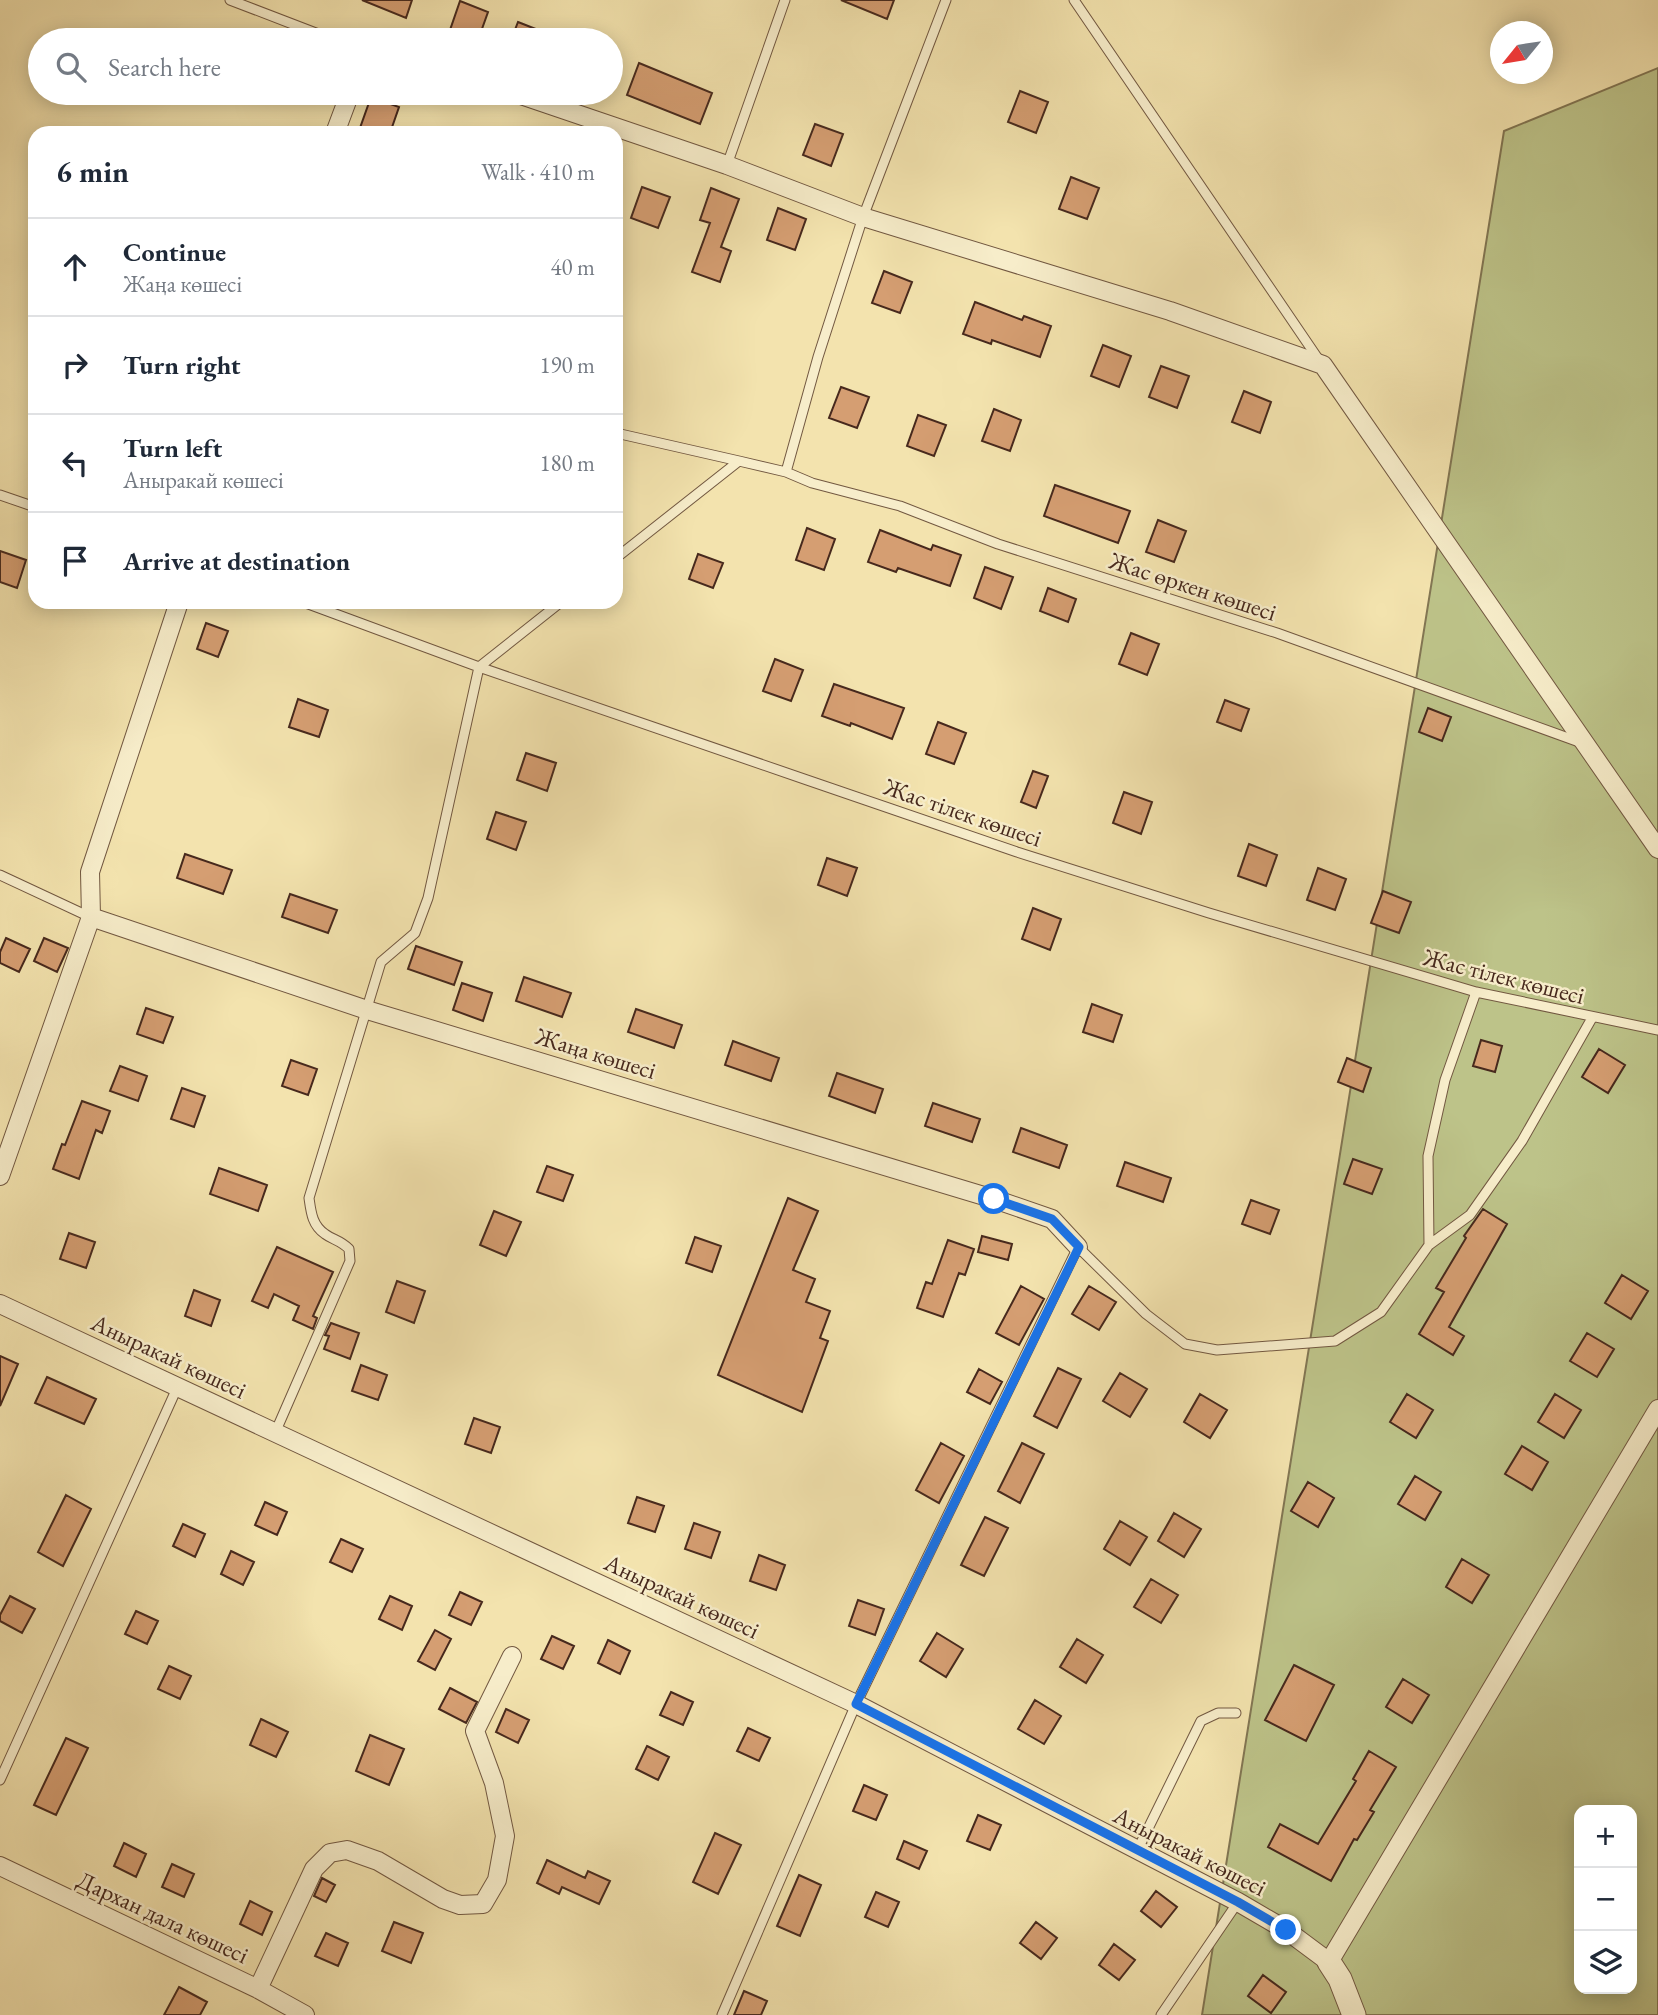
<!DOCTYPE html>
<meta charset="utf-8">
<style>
body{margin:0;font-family:"EB Garamond",serif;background:#f2f2f3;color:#1f2937}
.controls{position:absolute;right:21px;bottom:21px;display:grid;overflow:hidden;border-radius:14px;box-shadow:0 4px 18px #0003}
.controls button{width:63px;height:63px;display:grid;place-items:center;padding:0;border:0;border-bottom:2px solid #e0e1e3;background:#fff;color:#1f2937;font:35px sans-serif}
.compass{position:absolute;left:1490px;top:21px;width:63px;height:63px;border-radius:50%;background:#fff;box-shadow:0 4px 18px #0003;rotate:240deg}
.stop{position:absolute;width:21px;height:21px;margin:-16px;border:5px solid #1a73e8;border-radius:50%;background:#fff}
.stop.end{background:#1a73e8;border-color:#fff;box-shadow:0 2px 7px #0008}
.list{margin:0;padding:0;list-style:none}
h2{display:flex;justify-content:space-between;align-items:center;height:91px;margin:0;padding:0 28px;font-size:30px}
h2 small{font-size:23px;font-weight:400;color:#747a83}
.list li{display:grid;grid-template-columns:46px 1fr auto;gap:21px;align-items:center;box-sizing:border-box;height:98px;padding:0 28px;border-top:2px solid #e0e1e3}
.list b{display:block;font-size:26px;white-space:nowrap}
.list p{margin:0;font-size:23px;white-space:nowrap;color:#747a83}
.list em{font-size:23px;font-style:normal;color:#747a83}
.icon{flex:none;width:38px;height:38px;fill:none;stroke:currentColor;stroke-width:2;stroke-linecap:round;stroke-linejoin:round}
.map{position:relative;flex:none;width:1658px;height:2015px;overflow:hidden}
.search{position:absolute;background:#fff;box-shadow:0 4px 18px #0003;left:28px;top:28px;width:595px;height:77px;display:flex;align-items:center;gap:18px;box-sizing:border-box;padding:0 24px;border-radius:38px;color:#747a83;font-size:26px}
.panel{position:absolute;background:#fff;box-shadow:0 4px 18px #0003;left:28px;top:126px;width:595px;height:483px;border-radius:21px}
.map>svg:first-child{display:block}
.green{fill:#bdc389;stroke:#827653;stroke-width:2;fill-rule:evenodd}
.building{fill:#d59e72;stroke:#47291d;stroke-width:2}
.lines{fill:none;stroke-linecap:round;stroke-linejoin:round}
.service-casing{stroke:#725841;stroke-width:11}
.minor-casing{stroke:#725841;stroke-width:20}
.tertiary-casing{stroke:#725841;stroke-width:25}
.service{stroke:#f7edca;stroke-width:9}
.minor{stroke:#f7edca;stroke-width:18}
.tertiary{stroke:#f7edca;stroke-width:23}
.route{stroke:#1a73e8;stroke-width:9}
.labels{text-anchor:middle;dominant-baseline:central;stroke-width:5;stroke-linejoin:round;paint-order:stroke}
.street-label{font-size:24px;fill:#47291d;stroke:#f7edca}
</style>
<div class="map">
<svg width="1658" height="2015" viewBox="0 0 1658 2015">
<rect width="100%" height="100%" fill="#f3e3ae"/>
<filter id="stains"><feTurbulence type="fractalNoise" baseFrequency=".00286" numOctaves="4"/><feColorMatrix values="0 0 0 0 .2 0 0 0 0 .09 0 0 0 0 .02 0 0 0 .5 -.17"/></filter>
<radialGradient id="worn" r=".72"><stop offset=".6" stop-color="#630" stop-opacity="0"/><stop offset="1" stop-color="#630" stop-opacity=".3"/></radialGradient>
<path class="green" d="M1658 68V2015H1202L1504 131ZM1579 1810H1632V1989H1579Z"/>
<path class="building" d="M362 0H412L406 18Z
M841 0H894L887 19Z
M460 1 488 12 478 40H469L449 33Z
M518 22 561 39V40H511Z
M639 63 712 93 700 124 627 95Z
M1020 91 1048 102 1036 133 1008 122Z
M371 97 399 107 390 133H373L360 128Z
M815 124 843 134 831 166 803 155Z
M1071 177 1099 188 1087 219 1059 209Z
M642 187 670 197 658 228 631 218Z
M711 188 739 199 721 247 731 251 720 282 692 272 710 223 700 220Z
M778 208 806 219 795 250 767 240Z
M884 271 912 282 900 313 872 303Z
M975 302 1022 320 1024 316 1051 326 1040 357 992 340 991 344 963 334Z
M1103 345 1131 356 1119 387 1091 376Z
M1161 366 1189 376 1177 408 1149 397Z
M841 387 869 397 857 428 829 418Z
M1244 391 1271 402 1260 433 1232 422Z
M994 409 1021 420 1010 451 982 441Z
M918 415 946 425 934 456 907 446Z
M1055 485 1130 511 1118 543 1044 516Z
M1158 520 1186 531 1174 562 1146 552Z
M807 528 835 539 824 570 796 560Z
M880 530 931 550 933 545 961 555 950 586 898 568 896 572 868 562Z
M0 551 26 560 17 588 0 582Z
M698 554 723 563 713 588 689 579Z
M985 567 1013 577 1001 609 974 598Z
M1048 588 1076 599 1068 622 1040 611Z
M206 623 228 631 218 657 197 649Z
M1131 633 1159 644 1147 675 1119 664Z
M775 659 803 670 791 701 763 691Z
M834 684 904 708 892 739 851 723 850 726 822 716Z
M298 699 328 710 319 737 289 727Z
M1225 700 1249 709 1241 731 1217 722Z
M1428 708 1451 717 1442 741 1419 732Z
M938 722 966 733 954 764 926 754Z
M526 753 556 763 547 791 517 780Z
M1033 771 1048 776 1036 808 1021 802Z
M1124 792 1152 802 1141 834 1113 823Z
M496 812 526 822 516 850 487 839Z
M1249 844 1277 855 1266 886 1238 876Z
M185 854 232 870 223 894 177 878Z
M827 858 857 868 847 896 818 885Z
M1318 868 1346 879 1335 910 1307 900Z
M1383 891 1411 902 1399 933 1371 923Z
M290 894 337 910 328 933 282 917Z
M1033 908 1061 919 1050 950 1022 939Z
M6 938 30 949 19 972 0 963V952Z
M44 938 68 948 57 972 34 961Z
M416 946 462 962 454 985 408 969Z
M524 977 571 993 562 1017 516 1001Z
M462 983 492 993 483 1021 453 1010Z
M1092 1004 1122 1015 1113 1042 1083 1032Z
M146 1008 173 1017 163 1043 137 1034Z
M636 1009 682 1025 674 1048 628 1032Z
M1481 1040 1502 1046 1495 1072 1473 1066Z
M733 1041 779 1058 771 1081 725 1065Z
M1599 1049 1625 1065 1608 1093 1582 1077Z
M1347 1058 1371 1068 1363 1092 1338 1082Z
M291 1060 317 1069 308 1095 282 1086Z
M120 1066 147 1076 138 1101 110 1091Z
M837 1073 883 1089 875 1113 829 1096Z
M182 1088 205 1096 194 1127 171 1119Z
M82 1101 110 1111 102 1133 96 1130 79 1179 53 1169 62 1144 65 1145Z
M933 1103 980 1119 972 1142 925 1126Z
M1021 1128 1067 1145 1059 1168 1013 1152Z
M1353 1159 1382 1169 1372 1194 1344 1184Z
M1125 1162 1171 1178 1163 1202 1117 1186Z
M547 1166 573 1175 563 1201 537 1192Z
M219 1168 267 1185 258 1211 210 1194Z
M788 1198 818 1211 793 1270 815 1279 806 1302 830 1311 820 1338 828 1341 802 1412 718 1375Z
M1251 1200 1279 1210 1270 1234 1242 1224Z
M1483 1209 1507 1224 1449 1327 1464 1336 1453 1355 1419 1334 1444 1292 1436 1288 1466 1238 1464 1236Z
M494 1211 521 1222 506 1256 480 1245Z
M69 1233 95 1242 86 1268 60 1259Z
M982 1236 1012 1244 1008 1260 978 1252Z
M695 1237 721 1246 712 1272 686 1263Z
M948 1240 974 1249 965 1275 959 1273 943 1317 917 1308 926 1282 932 1284Z
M277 1247 333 1272 313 1316 317 1318 313 1329 293 1320 299 1306 274 1294 268 1308 252 1301Z
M1622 1275 1648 1291 1631 1319 1605 1303Z
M397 1281 425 1291 414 1323 386 1312Z
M1021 1286 1044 1299 1019 1345 996 1333Z
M1089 1286 1116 1302 1099 1330 1072 1314Z
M194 1290 220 1300 211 1326 185 1316Z
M331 1323 359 1333 350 1359 324 1349 329 1336 325 1335Z
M1587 1333 1614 1349 1597 1377 1570 1361Z
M0 1356 18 1364 0 1406Z
M361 1365 387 1375 378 1400 352 1391Z
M1058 1368 1081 1379 1057 1428 1034 1416Z
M979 1369 1002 1382 990 1404 967 1392Z
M1120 1373 1147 1389 1130 1417 1103 1401Z
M47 1377 96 1399 84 1424 35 1403Z
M1200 1394 1227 1410 1210 1438 1184 1422Z
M1407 1394 1433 1410 1416 1438 1390 1422Z
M1555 1394 1581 1410 1564 1438 1538 1422Z
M474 1418 500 1427 491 1453 465 1444Z
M941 1443 964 1456 939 1503 916 1490Z
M1022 1443 1044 1454 1020 1503 998 1491Z
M1522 1446 1548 1462 1532 1490 1505 1474Z
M1415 1476 1441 1492 1425 1520 1398 1504Z
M1308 1482 1334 1498 1318 1527 1291 1511Z
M66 1495 91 1509 63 1566 38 1552Z
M637 1497 664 1506 655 1532 628 1523Z
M265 1502 287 1512 277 1535 255 1525Z
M1174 1513 1201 1529 1184 1557 1158 1541Z
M985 1517 1008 1528 984 1576 961 1565Z
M1120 1521 1147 1537 1130 1565 1104 1549Z
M694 1523 720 1532 711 1558 685 1549Z
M183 1524 205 1534 195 1557 173 1546Z
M341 1539 363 1549 352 1572 330 1562Z
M231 1551 254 1562 243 1585 221 1574Z
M759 1555 785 1565 776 1590 750 1581Z
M1462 1559 1489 1575 1472 1603 1446 1587Z
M1151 1579 1178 1595 1161 1623 1134 1607Z
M460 1592 482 1602 471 1625 449 1615Z
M10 1596 35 1609 22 1633 0 1621V1615Z
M390 1596 412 1606 402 1630 379 1619Z
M858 1600 884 1609 875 1635 849 1626Z
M136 1611 158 1621 147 1644 125 1634Z
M435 1630 451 1639 435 1670 418 1661Z
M937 1633 963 1649 946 1677 920 1661Z
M552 1636 574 1646 563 1669 541 1659Z
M1077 1639 1103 1655 1086 1683 1060 1667Z
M608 1640 630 1651 620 1674 598 1663Z
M1294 1665 1334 1685 1306 1741 1265 1720Z
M169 1666 191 1676 180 1699 158 1689Z
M1403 1679 1429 1695 1412 1723 1386 1707Z
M450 1688 477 1702 466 1723 439 1709Z
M671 1692 693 1702 683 1725 660 1715Z
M1035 1700 1061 1716 1044 1744 1018 1729Z
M506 1709 529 1720 518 1743 496 1732Z
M261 1719 288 1732 276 1757 250 1745Z
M748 1728 770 1738 759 1761 737 1751Z
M370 1735 404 1749 389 1785 356 1771Z
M66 1738 88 1748 56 1815 34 1805Z
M647 1746 669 1757 658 1780 636 1769Z
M1369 1751 1396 1767 1370 1810 1374 1812 1357 1840 1354 1839 1331 1881 1268 1847 1280 1824 1318 1844 1356 1781 1353 1779Z
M864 1785 887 1795 876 1820 853 1811Z
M978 1815 1001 1825 990 1850 967 1841Z
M715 1833 741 1845 718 1894 693 1882Z
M904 1841 927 1851 919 1869 897 1859Z
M124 1843 146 1854 136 1877 114 1866Z
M547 1860 585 1878 588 1871 610 1881 599 1904 562 1887 559 1894 537 1883Z
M172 1864 194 1874 184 1897 162 1887Z
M799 1875 821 1885 800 1936 777 1926Z
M322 1878 335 1885 326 1902 314 1896Z
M1156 1891 1177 1907 1161 1927 1141 1911Z
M876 1892 899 1902 888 1927 865 1917Z
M250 1901 272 1912 262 1935 240 1924Z
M394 1922 423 1933 411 1963 382 1951Z
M1036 1922 1057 1938 1041 1959 1020 1943Z
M326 1933 348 1943 338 1966 315 1956Z
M1114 1944 1135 1960 1119 1980 1099 1965Z
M1263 1975 1286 1992 1271 2013 1248 1996Z
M179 1987 207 2002 200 2015H164Z
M744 1991 767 2001 761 2015H734Z"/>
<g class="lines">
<g class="service-casing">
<path id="service" d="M230 0 334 40
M1074 0 1321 363
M727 165 785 0
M616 433 739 461
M786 472 812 483 900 506 998 544 1277 633 1582 743
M0 495 35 507
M616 558 739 461 786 472 818 357 863 217 946 0
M303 602 479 667 807 780 1017 852 1209 913 1476 992 1658 1030
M0 875 90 917
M1429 1245 1428 1156 1445 1080 1476 992
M275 1433 350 1261 349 1249C340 1240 333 1240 325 1234 312 1225 311 1212 309 1198L381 962 415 933 428 898 479 667 561 602
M0 1780 177 1388
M1137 1851 1201 1721 1218 1713H1236
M722 2015 856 1704 1078 1247 1146 1314 1185 1344 1217 1350 1335 1341 1381 1312 1429 1245 1470 1215 1522 1141 1592 1018
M1161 2015 1238 1902"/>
</g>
<g class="minor-casing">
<path id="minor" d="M515 93 727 165 863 217 1170 311 1323 365 1658 849
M335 133 350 93
M91 917 367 1010 994 1199 1052 1219 1078 1247
M0 1176 91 917 90 872 179 602
M0 1304 856 1704 1238 1902 1286 1930 1329 1962 1658 1409
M0 1866 258 1989 305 2015
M258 1989 314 1869 330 1853 347 1850 378 1861 443 1899 460 1905 483 1904 497 1880 505 1836 494 1783 475 1731 512 1656"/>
</g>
<g class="tertiary-casing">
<path id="tertiary" d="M1329 1962 1340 1979 1354 2015"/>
</g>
<use href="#service" class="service"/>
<use href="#minor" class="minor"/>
<use href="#tertiary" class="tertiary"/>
</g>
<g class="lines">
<path class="route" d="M994 1199 1052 1219 1079 1247 856 1704 1238 1902 1286 1930"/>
</g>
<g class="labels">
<g class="street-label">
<text transform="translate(1193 586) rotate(18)">Жас өркен көшесі</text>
<text transform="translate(963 812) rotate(19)">Жас тілек көшесі</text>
<text transform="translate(1504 976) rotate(14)">Жас тілек көшесі</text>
<text transform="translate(596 1053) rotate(17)">Жаңа көшесі</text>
<text transform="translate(169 1356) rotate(25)">Аныракай көшесі</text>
<text transform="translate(682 1596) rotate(25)">Аныракай көшесі</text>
<text transform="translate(1190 1851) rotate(27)">Аныракай көшесі</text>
<text transform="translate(163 1917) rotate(25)">Дархан дала көшесі</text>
</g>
</g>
<rect width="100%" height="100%" filter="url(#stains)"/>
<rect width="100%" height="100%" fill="url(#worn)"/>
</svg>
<div class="controls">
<button>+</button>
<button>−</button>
<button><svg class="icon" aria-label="layers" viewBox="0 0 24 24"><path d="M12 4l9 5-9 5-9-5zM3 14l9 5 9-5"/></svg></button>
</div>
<svg class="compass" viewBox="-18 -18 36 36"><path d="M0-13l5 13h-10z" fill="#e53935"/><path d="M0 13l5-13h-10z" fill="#747a83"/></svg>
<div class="stop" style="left:994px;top:1199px"></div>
<div class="stop end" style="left:1286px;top:1930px"></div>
<div class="search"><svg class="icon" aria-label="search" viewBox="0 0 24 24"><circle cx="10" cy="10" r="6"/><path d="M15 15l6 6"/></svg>Search here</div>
<section class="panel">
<h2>6 min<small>Walk · 410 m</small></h2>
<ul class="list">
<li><svg class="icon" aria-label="ahead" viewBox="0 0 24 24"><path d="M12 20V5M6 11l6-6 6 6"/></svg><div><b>Continue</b><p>Жаңа көшесі</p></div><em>40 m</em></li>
<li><svg class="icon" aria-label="right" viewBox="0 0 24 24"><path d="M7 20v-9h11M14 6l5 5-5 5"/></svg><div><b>Turn right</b></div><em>190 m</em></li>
<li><svg class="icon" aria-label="left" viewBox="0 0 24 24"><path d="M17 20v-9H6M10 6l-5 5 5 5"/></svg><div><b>Turn left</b><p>Аныракай көшесі</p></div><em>180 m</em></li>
<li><svg class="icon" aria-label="arrive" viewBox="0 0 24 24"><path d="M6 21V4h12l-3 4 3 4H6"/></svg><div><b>Arrive at destination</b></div></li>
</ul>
</section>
</div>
